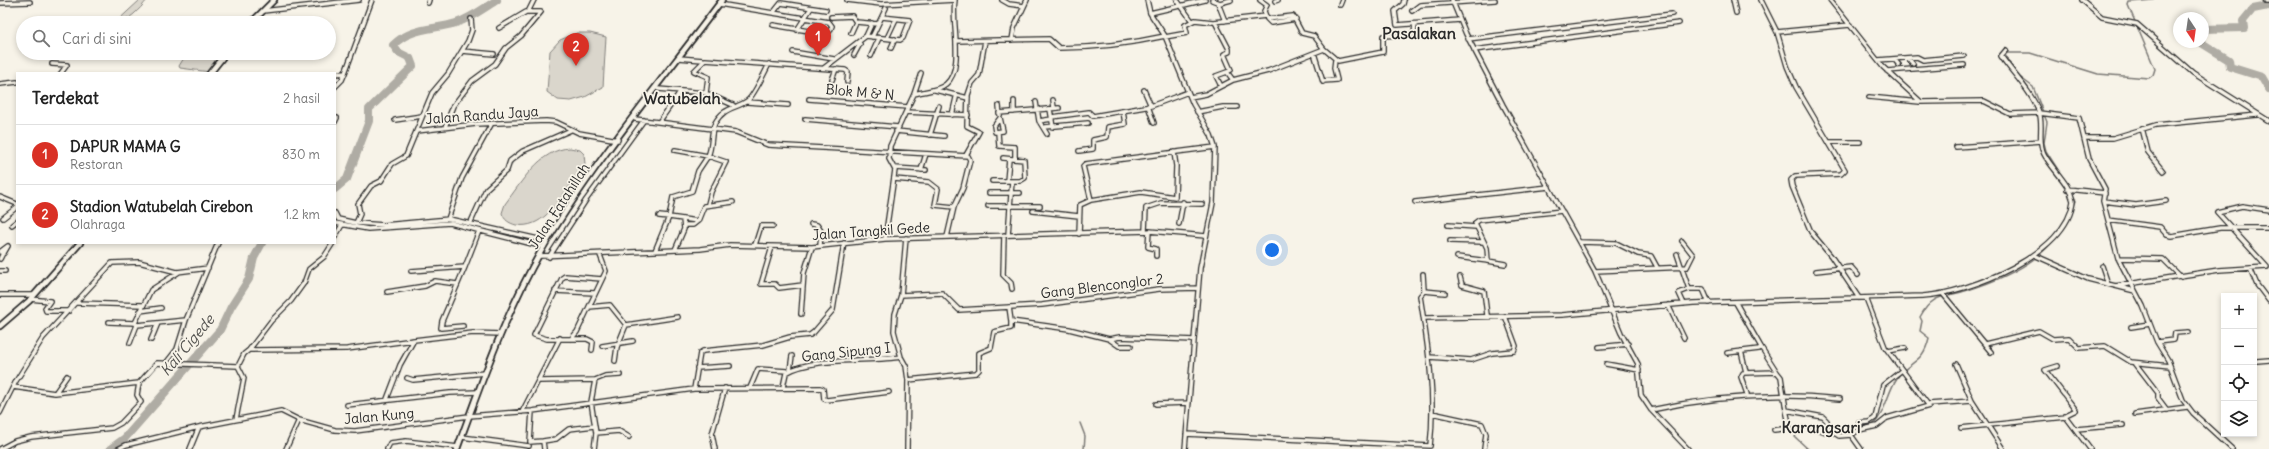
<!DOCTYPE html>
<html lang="id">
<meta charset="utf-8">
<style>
body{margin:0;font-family:Delius,sans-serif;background:#f6f6f6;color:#222}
.controls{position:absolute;right:12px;bottom:12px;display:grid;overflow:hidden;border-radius:0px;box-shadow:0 2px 6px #0003}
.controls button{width:36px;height:36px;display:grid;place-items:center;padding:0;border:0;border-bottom:1px solid #e0e0e0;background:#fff;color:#222;font:20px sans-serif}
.compass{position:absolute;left:2173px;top:12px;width:36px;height:36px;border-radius:50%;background:#fff;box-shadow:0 2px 6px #0003;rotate:167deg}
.you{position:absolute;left:1272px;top:250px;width:14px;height:14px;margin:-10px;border:3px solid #fff;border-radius:50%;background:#1a73e8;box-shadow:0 0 0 6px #1a73e833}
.badge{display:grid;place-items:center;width:26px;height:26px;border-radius:50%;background:#d93025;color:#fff;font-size:13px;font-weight:700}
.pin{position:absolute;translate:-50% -33px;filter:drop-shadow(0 1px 2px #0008)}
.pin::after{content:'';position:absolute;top:21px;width:14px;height:12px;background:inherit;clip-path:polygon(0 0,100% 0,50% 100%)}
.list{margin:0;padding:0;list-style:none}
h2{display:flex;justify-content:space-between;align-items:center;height:52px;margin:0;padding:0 16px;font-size:17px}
h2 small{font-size:13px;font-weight:400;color:#767676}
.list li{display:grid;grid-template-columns:26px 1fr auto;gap:12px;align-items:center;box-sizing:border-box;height:60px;padding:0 16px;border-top:1px solid #e0e0e0}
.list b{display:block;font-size:15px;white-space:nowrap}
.list p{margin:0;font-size:13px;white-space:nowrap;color:#767676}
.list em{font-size:13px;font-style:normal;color:#767676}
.icon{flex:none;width:22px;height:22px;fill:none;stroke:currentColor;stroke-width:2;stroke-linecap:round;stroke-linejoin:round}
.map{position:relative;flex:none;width:2269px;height:449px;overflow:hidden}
.search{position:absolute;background:#fff;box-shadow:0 2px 6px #0003;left:16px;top:16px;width:320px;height:44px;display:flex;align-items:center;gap:10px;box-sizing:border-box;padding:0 14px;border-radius:22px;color:#767676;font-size:15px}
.panel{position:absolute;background:#fff;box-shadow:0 2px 6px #0003;left:16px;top:72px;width:320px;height:172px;border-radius:0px}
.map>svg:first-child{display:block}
.green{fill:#dad6cc;stroke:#82807c}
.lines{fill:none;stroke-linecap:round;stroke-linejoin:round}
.stream{stroke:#7a7874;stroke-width:1.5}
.river{stroke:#afaca4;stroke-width:8}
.minor-casing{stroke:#2b2b2b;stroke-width:6}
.tertiary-casing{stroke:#2b2b2b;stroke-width:8}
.minor{stroke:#f7f3e8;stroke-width:3.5}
.tertiary{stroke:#f7f3e8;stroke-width:4.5}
.labels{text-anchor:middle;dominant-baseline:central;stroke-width:3.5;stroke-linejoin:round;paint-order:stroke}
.street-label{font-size:14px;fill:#2b2b2b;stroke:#f7f3e8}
.water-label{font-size:15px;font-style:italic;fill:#53524f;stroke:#f7f3e8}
.quarter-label{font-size:16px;font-weight:bold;fill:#2b2b2b;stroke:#f7f3e8}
</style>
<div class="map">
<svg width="2269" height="449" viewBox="0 0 2269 449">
<rect width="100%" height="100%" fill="#f7f3e8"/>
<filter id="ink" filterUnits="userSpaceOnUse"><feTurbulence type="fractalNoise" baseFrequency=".025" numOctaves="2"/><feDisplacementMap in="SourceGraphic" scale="8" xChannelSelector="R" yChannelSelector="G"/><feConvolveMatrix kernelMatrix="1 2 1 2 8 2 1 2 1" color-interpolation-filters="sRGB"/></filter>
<g filter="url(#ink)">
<path class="green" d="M140 0H147C140 9 127 23 115 23Z
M577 33H590L606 37 603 87 585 97 571 101 558 100 547 92 550 51 560 40Z
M187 53H223L210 72 180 68 179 66Z
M570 148 580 150 584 154 585 164C581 172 574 180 569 187 555 205 542 229 516 225 509 223 504 220 502 213L505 204C521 183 540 149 570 148Z"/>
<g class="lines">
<path class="stream" d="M2015 72 2005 55 2007 53H2030L2098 74 2149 78 2153 75 2155 69 2128 5 2129 2 2154 0
M2017 75 2033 87 2047 122 2044 143 2046 151 2067 184
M1080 423 1085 436 1084 449
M1808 449 1795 437 1799 428 1803 426 1827 435 1837 428 1873 425C1886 412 1887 393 1897 378 1910 360 1923 364 1929 338L1920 331 1922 321 1920 317C1933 293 1944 298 1968 290 2019 274 2057 253 2076 201L2072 192"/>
<path class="river" d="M2203 29 2244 28 2243 21 2253 9 2268 6 2265 0
M2200 42 2229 60 2230 67 2262 77 2269 89
M335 189 347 179 369 121V109L413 66 410 58 398 52 393 45C411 27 434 30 456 23 471 18 484 8 497 0
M110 449 125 438 220 330 231 307 249 279 254 258 262 243"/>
<g class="minor-casing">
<path id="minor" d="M847 0 881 4 955 0C951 23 965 68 946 84 938 91 924 91 914 94L890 146 889 159 895 170 885 239
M1002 0 1009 4 1024 6
M1147 0 1150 13 1165 36 1193 104 1211 135 1215 147 1213 203 1200 268 1185 449
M1177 0 1192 21
M1212 0 1220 3 1231 0
M1260 0 1267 5 1264 11 1267 19 1293 16 1302 33 1314 36 1324 49
M1404 0 1403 4 1395 11 1397 25 1460 20
M1452 0 1466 34 1503 105 1595 271 1621 333 1638 364 1641 395 1651 410 1688 449
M1733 0 1736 13
M1761 0 1777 32 1787 66 1796 87 1845 170 1841 174 1795 176 1791 180 1792 186 1811 232 1831 256 1859 298
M1830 0 1883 67 1921 102 1984 101 2010 114 2039 113 2079 118 2089 159 2105 189 2103 201 2118 258 2143 306 2157 342 2168 360 2183 400 2193 413 2232 449
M2082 0 2102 17 2137 24 2193 73 2269 121
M1275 1 1278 0
M2266 1H2269
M0 3 30 2
M428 3 429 0
M1218 3 1225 21
M719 4 773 13 781 3 826 10
M1340 5 1342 0
M263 11 359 0
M1412 11 1420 5 1495 0
M528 12 534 0
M773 13 829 22 832 26 830 31 821 33 773 25
M1150 13 1205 0
M831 17 852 16 856 22 878 24
M1267 19 1271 23 1296 19
M1215 22 1229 49V52L1224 54 1231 70 1227 72 1233 80
M797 30 811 8
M1777 32 1850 25
M851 33 856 22
M866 36 872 23
M872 37 886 8
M1165 37 1187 33 1185 25 1195 20 1213 22 1266 16
M887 38 896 19
M1468 39 1672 14
M1012 40 1014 28 1027 0
M956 41 1049 39 1059 48C1096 48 1129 44 1165 36
M891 48 895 39
M1474 50 1679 23
M462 51 494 54
M793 52 834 59
M1314 53 1323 82
M854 55 860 44 858 42
M871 56 879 38
M679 58 703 60
M1908 58 1913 64
M1894 59 1899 65
M1878 60 1917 57 1923 60 1964 56
M52 64 67 65 61 73
M824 68 866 36 900 40 903 38 910 20 882 17
M1887 71 1964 65
M345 73 372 0
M335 74 345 73 342 80 335 87
M832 80 836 69
M1323 81 1337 80 1334 68 1335 60
M0 84 17 82
M1221 86 1216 76 1227 72
M658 89 706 93 733 105
M935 90 968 98
M1144 90 1151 106
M706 93 708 77 694 71 705 60 845 70 848 72 847 82
M914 94 921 73
M1190 97 1206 94 1233 80 1268 71 1324 49 1338 61 1383 52V36L1414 34 1415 24
M1869 97 1920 102
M809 99 908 107
M1053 100 1054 108
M1014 101V112
M747 102 788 105
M1036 102 1039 121 1047 134
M999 106 1000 115
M1148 106 1154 123
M1050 109 1053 127
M906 112 968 115
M1197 112 1223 107H1237
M999 113 1059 108
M952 115 956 98
M1052 117 1089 112 1093 116 1151 106 1188 92
M1000 118 1003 131 995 132 994 126Z
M635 119 736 132 768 145 968 156 970 160 963 188 954 207
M805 119 898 127
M395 120 422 116
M1039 121 1052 119
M335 122 337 118
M659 122 680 92
M445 127 453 106 472 81 495 64 506 48 521 36 541 12H526L499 28
M1045 127 1088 123
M2142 128 2148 152 2163 171
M417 131 476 124 546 121 556 122 579 133 618 140
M896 131 944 136
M998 132 999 146 1015 147V158
M930 135 939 106
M2085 138H2113L2156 125 2257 115
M1829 142H1860
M1956 147 2041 141
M675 150 708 156 698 171 692 191 673 197 669 217 683 219 684 229 675 250
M1079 151 1093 149V140L1107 137 1108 127 1125 124 1123 111
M966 155 979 132 967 126 968 95 972 83 979 75 985 41
M895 168 926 170
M921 170 926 154
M894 179 929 182 938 189 935 205 954 207 947 237
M992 181H1020L1025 178 1024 160 1003 158
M1007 181 1009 159
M2067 189 2105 193
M989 193H1020
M0 197 17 204
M1091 200 1141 192 1175 197 1176 166 1174 152
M2103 201 2136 205 2166 201
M1415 202 1549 187
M708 204 711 192 726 162 708 156C713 145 710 134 715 123 724 107 735 109 747 101 753 97 765 72 769 64
M988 206H1040
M1033 211 1079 216
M335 213 338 219 356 223 384 225 449 219 547 241
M3 218 17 207
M448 219 462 178 492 123
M683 219 698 221 704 206 733 202
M2108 220 2160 227 2167 235 2172 236 2220 228H2269
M335 223 368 229 450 223 544 247
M356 223 360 214 358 204 371 186 381 181 392 164 406 156 432 93 448 74 468 41 472 30 471 19
M470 224 486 189 507 170 510 161 523 151 571 130
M811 224 817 225 821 231 820 246
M1179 224 1183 202
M12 225 17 221
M684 225H693L698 221
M1448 225 1476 227
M1145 231 1146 208 1161 203 1202 204
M1149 231 1148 247 1156 249V256
M1079 234 1080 205 1091 200 1083 166 1085 164 1215 147
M1004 235 1003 275 1011 283 1012 289
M1008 235 1012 181
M335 237 342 225
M906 238 901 295 895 314 894 331 901 357 906 366 908 380 907 449
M1450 241 1484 242
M1580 242 1616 243 1638 254 1651 256 1657 267
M755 245 761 226H773
M772 247 761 284H775L779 288 803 285
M655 251 669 217 659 216
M0 252 8 246 4 253
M1677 254 1689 289 1679 293 1684 304
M2034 255 2088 279 2135 291
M539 256 700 249 730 245 812 247 885 239 1043 234 1149 231 1206 236
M549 257 586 200 644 120
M1457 257 1488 261 1487 248 1475 223 1479 220 1562 211
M2118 258 2163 259 2181 277
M0 259 3 253
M1488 261 1505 264
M2102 266 2108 284
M2250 268 2257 285 2269 301
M0 271H5
M411 271 465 267 479 231
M1595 271 1687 267 1693 255 1682 241
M1816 271 1851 267 1858 275
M1460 277 1462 285 1484 291 1487 315
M2115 286 2219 270 2267 267 2217 212 2242 206 2269 210
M1689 289H1703L1709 303
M555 291 595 293
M1424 291 1445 293
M387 292 425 286 435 281 457 284
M1943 294 1991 352
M0 295H34
M901 295 942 293 959 310 1042 305 1159 289 1198 288
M30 299 50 301 45 308 46 311H69
M77 303 142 305
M1668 305 1684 338
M589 307 610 305 626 325 678 317
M1009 307 1011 321 1069 329 1109 339 1119 346H1131
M140 311 161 308
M801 314 804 273 812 247
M1425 318 1562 315 1693 303 1923 296C1969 293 2068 254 2073 201 2069 182 2053 171 2044 154 2037 141 2044 126 2039 112 2031 91 2013 74 2001 56L2006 50
M109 322 135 323
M137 325 186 320
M463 326 441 328 442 321 465 267
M2131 327 2150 324
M571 339 577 332 606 271 600 255
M1109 339 1120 337 1194 340
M151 340 158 323
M414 340 473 333 500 334
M2157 342 2174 340 2175 333 2188 332
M130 343 137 325 135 323 151 290 179 272
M1985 344 2039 331 2053 339 2069 338 2079 348 2105 346 2131 362 2170 366
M602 346 633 341
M1599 347 1628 344
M1761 347 1777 372
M249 350 271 321 291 301 304 283 309 269 324 257 333 243
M592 350 593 342 587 339H547L534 335 562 278 565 276 602 279
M1741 351 1746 372
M1888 351 1905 348
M1727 353 1759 349 1761 347 1736 303
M1429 357 1471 360 1492 353 1514 351 1516 346 1505 316
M615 361 617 347 626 325
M2257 361 2269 360
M166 363 177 349 186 320 218 243
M2135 363 2158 393V398L2167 410
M1606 364 1639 370
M1956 364 1972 401 2003 449
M238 366 244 354 249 350 347 349 414 340 400 365 387 399
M2058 366 2045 370 2076 410 2066 415V417
M697 368 730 366
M790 370 792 356
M67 376 55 393 139 383 157 363 238 366
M407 378 413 380 485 373
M595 380 605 376 620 375
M908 380 976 373 979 370V353L991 348 994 332 1011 328V321
M539 381 595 380 591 402 596 433 594 449
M13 387 55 393
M783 387 786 373C812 357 870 362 901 357
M750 388 758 369 787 371
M694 389 700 353 703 351 763 345 790 337 810 335 814 332 833 310 844 243
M1747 394 1741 377 1743 373 1777 372 1781 377 1786 410
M1156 404 1189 403
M1929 404 1972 401
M347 405 450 393 478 392
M1651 410C1714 396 1775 392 1840 399
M532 411 530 442 543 441 544 449
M522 412 560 338
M0 413 16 381 43 338 112 263 139 262 177 272 208 268
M1432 413 1482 424 1486 434 1484 449
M2135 414 2187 407
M236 419 244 378 238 366
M1961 428 2066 417 2090 449
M2076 429 2123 425
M1774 430 1790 428 1786 410 1823 417 1827 421 1828 429 1839 436 1851 435 1859 430 1877 426 1887 418 1929 406 1885 347 1866 298
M1859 430V423L1869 422 1875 418 1883 385 1902 370
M596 433 619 431 629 437
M1186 434 1430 446C1436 395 1428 346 1420 296L1424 291 1423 274
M1851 435 1861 449
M462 437 529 446
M543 441 556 439 569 429 594 426
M0 449 15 441 31 437 112 428 121 423 141 402 137 395 139 383
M118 449 126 445 199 427 281 411 299 420 335 430 355 431 469 416 532 411 694 389 820 388 823 389 824 399 827 400 889 392
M190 449 199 427
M286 449 299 420
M387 449 390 443 406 441 458 447
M715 449 712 434 725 388"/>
</g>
<g class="tertiary-casing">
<path id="tertiary" d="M251 23 274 0
M210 73 226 53
M0 326 29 301 80 243
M457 449C483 378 508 306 547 241 597 158 664 78 722 0"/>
</g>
<use href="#minor" class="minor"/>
<use href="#tertiary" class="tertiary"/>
</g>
</g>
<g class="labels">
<g class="street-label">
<text transform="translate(860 92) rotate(5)">Blok M &amp; N</text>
<text transform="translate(482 115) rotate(-4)">Jalan Randu Jaya</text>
<text transform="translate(559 206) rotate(-57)">Jalan Fatahillah</text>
<text transform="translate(871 231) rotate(-4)">Jalan Tangkil Gede</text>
<text transform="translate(1102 286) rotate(-7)">Gang Blenconglor 2</text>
<text transform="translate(846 352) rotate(-6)">Gang Sipung I</text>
<text transform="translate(379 416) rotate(-5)">Jalan Kung</text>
</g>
<g class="water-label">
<text transform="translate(187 345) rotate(-50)">Kali Cigede</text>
</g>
<g class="quarter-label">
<text x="1419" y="33">Pasalakan</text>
<text x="682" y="98">Watubelah</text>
<text x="1821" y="427">Karangsari</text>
</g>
</g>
</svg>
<div class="controls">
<button>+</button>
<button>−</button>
<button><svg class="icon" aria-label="locate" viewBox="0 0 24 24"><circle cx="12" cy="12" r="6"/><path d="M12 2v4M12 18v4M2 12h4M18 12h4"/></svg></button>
<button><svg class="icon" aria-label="layers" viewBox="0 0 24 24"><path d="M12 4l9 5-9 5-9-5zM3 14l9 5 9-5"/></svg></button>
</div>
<svg class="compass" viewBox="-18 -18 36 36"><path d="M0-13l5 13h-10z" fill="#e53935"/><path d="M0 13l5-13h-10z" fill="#767676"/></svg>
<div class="you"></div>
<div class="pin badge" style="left:818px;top:56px">1</div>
<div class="pin badge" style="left:576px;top:66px">2</div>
<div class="search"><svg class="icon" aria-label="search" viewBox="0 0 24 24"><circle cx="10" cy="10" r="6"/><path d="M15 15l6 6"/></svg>Cari di sini</div>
<section class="panel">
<h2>Terdekat<small>2 hasil</small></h2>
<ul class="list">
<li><span class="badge">1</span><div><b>DAPUR MAMA G</b><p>Restoran</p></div><em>830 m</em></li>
<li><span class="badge">2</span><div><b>Stadion Watubelah Cirebon</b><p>Olahraga</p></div><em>1.2 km</em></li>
</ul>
</section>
</div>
